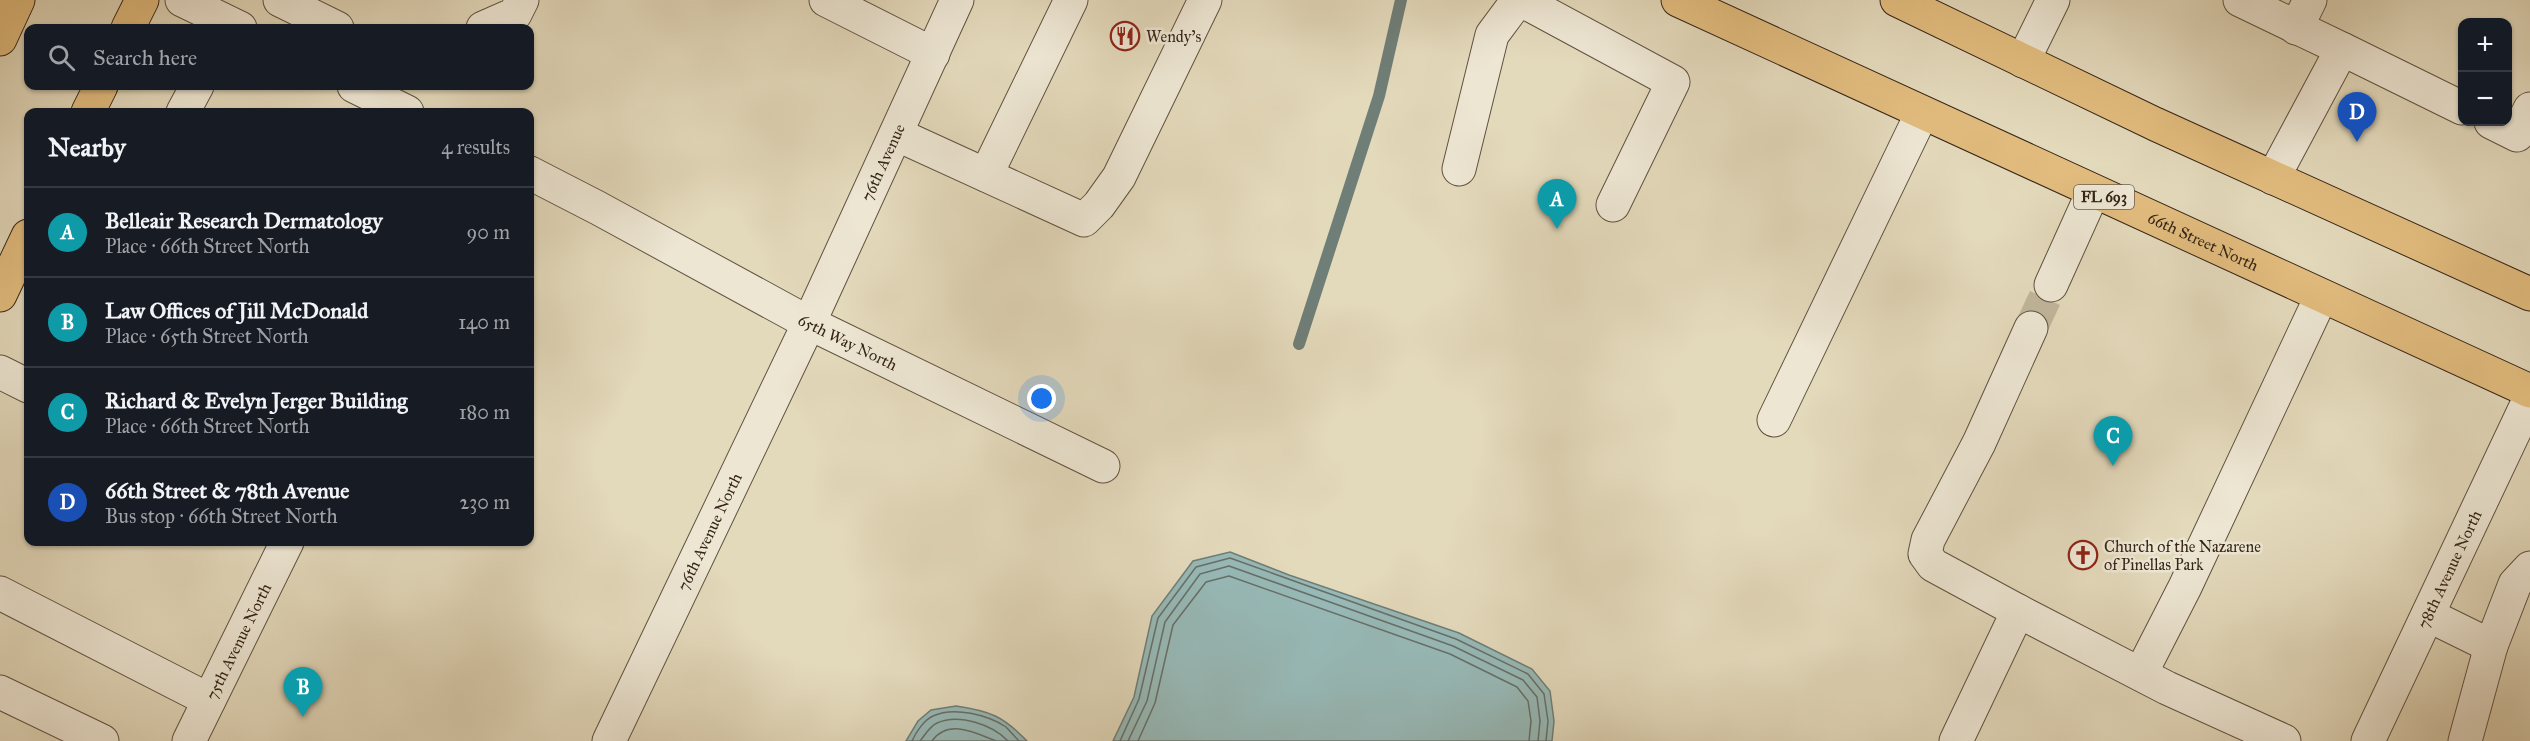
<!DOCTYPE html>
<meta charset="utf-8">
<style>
body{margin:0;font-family:"IM FELL Great Primer",serif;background:#242831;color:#f1f3f6}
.controls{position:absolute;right:18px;top:18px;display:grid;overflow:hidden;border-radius:12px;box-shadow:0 2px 4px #0004}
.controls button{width:54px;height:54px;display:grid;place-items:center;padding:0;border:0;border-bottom:2px solid #363941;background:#171b24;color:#f1f3f6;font:30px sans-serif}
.you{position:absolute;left:1042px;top:399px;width:21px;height:21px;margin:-15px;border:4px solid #fff;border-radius:50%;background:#1a73e8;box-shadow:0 0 0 9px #1a73e833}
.badge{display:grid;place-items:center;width:39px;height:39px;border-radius:50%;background:#7c3aed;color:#fff;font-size:20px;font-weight:700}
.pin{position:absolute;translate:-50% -50px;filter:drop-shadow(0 2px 3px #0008)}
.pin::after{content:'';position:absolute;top:32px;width:21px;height:18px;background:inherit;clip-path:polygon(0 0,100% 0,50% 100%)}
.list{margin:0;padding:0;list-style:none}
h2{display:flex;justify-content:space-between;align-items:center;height:78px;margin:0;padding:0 24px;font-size:26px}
h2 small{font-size:20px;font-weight:400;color:#9ea1a6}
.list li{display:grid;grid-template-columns:39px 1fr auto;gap:18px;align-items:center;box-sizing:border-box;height:90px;padding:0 24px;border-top:2px solid #363941}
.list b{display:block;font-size:22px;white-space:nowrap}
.list p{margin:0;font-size:20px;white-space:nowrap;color:#9ea1a6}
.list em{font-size:20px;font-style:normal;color:#9ea1a6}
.icon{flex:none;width:33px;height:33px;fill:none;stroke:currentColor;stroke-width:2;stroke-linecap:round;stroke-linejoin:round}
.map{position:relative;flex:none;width:2530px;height:741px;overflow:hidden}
.search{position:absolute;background:#171b24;box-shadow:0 2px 4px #0004;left:24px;top:24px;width:510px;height:66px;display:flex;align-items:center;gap:15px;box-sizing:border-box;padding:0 21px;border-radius:12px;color:#9ea1a6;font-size:22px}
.panel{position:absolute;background:#171b24;box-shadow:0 2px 4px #0004;left:24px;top:108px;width:510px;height:438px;border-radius:12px}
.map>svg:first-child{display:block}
.water{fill:#97b9b7;stroke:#6f7e77;stroke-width:1.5}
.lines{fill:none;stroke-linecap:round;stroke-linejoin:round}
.shore{stroke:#666f67;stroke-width:1.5}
.stream{stroke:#6f7e77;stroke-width:12}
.minor-tunnel{stroke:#c0b59a;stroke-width:33;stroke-dasharray:33 16;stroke-linecap:butt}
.minor-casing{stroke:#605240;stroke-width:35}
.major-casing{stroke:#342517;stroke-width:35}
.minor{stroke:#ede6d3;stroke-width:33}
.major{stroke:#e2bc7e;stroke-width:33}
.labels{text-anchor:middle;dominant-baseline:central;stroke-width:5;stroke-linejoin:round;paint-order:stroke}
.shield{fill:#ede6d3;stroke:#6c5f4f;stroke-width:1.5}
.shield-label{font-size:15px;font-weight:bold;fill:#342517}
.poi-label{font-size:16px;fill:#342517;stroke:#ede6d3;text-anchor:start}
.street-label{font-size:16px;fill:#342517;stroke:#ede6d3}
</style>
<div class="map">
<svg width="2530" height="741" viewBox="0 0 2530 741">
<rect width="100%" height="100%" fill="#e3d9bb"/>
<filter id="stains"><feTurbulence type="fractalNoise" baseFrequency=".00333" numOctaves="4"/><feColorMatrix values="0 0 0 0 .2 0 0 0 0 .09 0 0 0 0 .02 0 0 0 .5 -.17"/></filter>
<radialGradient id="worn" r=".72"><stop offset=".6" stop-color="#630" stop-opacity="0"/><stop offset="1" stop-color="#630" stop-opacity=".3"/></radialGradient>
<path class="water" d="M1230 552 1289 575 1459 633 1532 669 1550 691 1554 721 1552 741H1113L1134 697 1152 616 1193 561Z
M956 706C990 711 1003 716 1027 741H906L918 721 931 710Z"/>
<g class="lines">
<path class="shore" d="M912 741C916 732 924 720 933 716 954 706 988 715 1006 727 1010 731 1015 737 1019 741
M920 741C925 735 930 726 937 723 959 713 993 725 1008 741
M932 741C948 718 976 733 996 741
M1120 741 1139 699 1158 618 1196 567 1230 558 1456 639 1528 674 1544 694 1548 721 1546 741
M1128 741 1147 701 1165 622 1200 574 1229 566 1453 646 1523 680 1537 697 1540 721 1538 741
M1138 741 1155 703 1173 625 1206 582 1229 576 1450 654 1517 687 1528 701 1531 721 1529 741"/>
<path class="stream" d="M1299 344 1379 96 1401 0"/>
<path class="minor-tunnel" d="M2031 328 2051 285"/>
<g class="minor-casing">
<g id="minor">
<path d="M182 0 240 28"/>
<path d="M280 0 337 28"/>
<path d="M826 0 933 54"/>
<path d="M1521 0 1673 82 1613 205"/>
<path d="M2240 0 2342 49"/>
<path d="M483 28 515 14 522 0"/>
<path d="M2296 28 2310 0"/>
<path d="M2023 61 2053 0"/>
<path d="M354 86 407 112"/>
<path d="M183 112 197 86"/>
<path d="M2491 122 2517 135 2530 109"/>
<path d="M896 134 1084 220 1099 205 1119 177 1205 0"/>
<path d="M1459 169 1492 35 1518 0"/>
<path id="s1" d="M530 173 598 208 809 323 1103 466"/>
<path d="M986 175 1071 0"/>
<path d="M2273 178 2342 49 2462 108"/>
<path d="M2051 285 2093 192"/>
<path d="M0 372 28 386"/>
<path d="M1774 420 1922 113"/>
<path d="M0 593 209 700"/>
<path d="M2018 611 2167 688 2284 741"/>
<path d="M2428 615 2491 646 2515 584 2530 568"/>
<path d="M2141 673 2185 587 2321 297"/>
<path d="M0 692 102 741"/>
<path id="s2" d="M189 741 287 542"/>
<path id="s3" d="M609 741 809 323 957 0"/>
<path d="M1956 741 2018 611 1933 565 1925 554 1928 540 1979 443 2031 328"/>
<path id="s4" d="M2368 741 2530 398"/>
<path d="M2465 741 2491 646"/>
</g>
</g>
<g class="major-casing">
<g id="major">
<path id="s5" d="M1678 0 2530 391"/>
<path d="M1897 0 2155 124 2530 294"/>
<path d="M128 28 142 0"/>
<path d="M0 39 18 0"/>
<path d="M88 112 101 86"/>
<path d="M0 295 28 236"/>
</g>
</g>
<use href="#minor" class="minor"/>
<use href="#major" class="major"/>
</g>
<defs>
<g id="restaurant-ring" transform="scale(1.5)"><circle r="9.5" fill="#ede6d3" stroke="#8f2418" stroke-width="1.5"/><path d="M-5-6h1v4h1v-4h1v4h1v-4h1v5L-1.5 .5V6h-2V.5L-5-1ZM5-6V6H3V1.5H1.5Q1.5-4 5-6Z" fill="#8f2418"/></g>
<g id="church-ring" transform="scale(1.5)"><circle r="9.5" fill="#ede6d3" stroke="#8f2418" stroke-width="1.5"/><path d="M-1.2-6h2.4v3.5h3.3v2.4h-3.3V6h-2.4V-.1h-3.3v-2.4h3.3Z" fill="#8f2418"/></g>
</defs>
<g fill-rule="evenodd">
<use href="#restaurant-ring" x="1125" y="36"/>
<use href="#church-ring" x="2083" y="555"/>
</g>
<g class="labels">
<rect class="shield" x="2074" y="185" width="60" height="24" rx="4.5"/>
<g class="shield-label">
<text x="2104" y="197">FL 693</text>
</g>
<g class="poi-label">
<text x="1146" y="36">Wendy's</text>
<text x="2104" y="546">Church of the Nazarene<tspan x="2104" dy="18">of Pinellas Park</tspan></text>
</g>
<g class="street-label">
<text stroke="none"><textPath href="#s3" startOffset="640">76th Avenue</textPath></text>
<text stroke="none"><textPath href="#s5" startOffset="578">66th Street North</textPath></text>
<text stroke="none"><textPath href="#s1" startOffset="360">65th Way North</textPath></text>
<text stroke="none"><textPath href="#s3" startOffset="232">76th Avenue North</textPath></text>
<text stroke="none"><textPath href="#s4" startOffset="190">78th Avenue North</textPath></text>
<text stroke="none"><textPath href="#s2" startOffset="111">75th Avenue North</textPath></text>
</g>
</g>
<rect width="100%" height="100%" filter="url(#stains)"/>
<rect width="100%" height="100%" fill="url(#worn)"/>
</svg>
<div class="controls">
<button>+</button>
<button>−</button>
</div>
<div class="you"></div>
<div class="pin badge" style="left:1557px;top:229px;background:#0f9aa8">A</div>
<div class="pin badge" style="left:303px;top:717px;background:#0f9aa8">B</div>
<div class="pin badge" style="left:2113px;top:466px;background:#0f9aa8">C</div>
<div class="pin badge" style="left:2357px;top:142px;background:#1a4fb4">D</div>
<div class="search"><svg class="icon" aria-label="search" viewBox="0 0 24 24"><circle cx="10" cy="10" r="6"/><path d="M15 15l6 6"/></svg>Search here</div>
<section class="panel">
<h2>Nearby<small>4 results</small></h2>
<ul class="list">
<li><span class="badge" style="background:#0f9aa8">A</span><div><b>Belleair Research Dermatology</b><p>Place · 66th Street North</p></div><em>90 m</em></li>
<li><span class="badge" style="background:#0f9aa8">B</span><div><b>Law Offices of Jill McDonald</b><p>Place · 65th Street North</p></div><em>140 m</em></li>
<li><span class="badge" style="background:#0f9aa8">C</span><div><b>Richard &amp; Evelyn Jerger Building</b><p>Place · 66th Street North</p></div><em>180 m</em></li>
<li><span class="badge" style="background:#1a4fb4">D</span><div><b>66th Street &amp; 78th Avenue</b><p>Bus stop · 66th Street North</p></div><em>230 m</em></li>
</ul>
</section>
</div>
